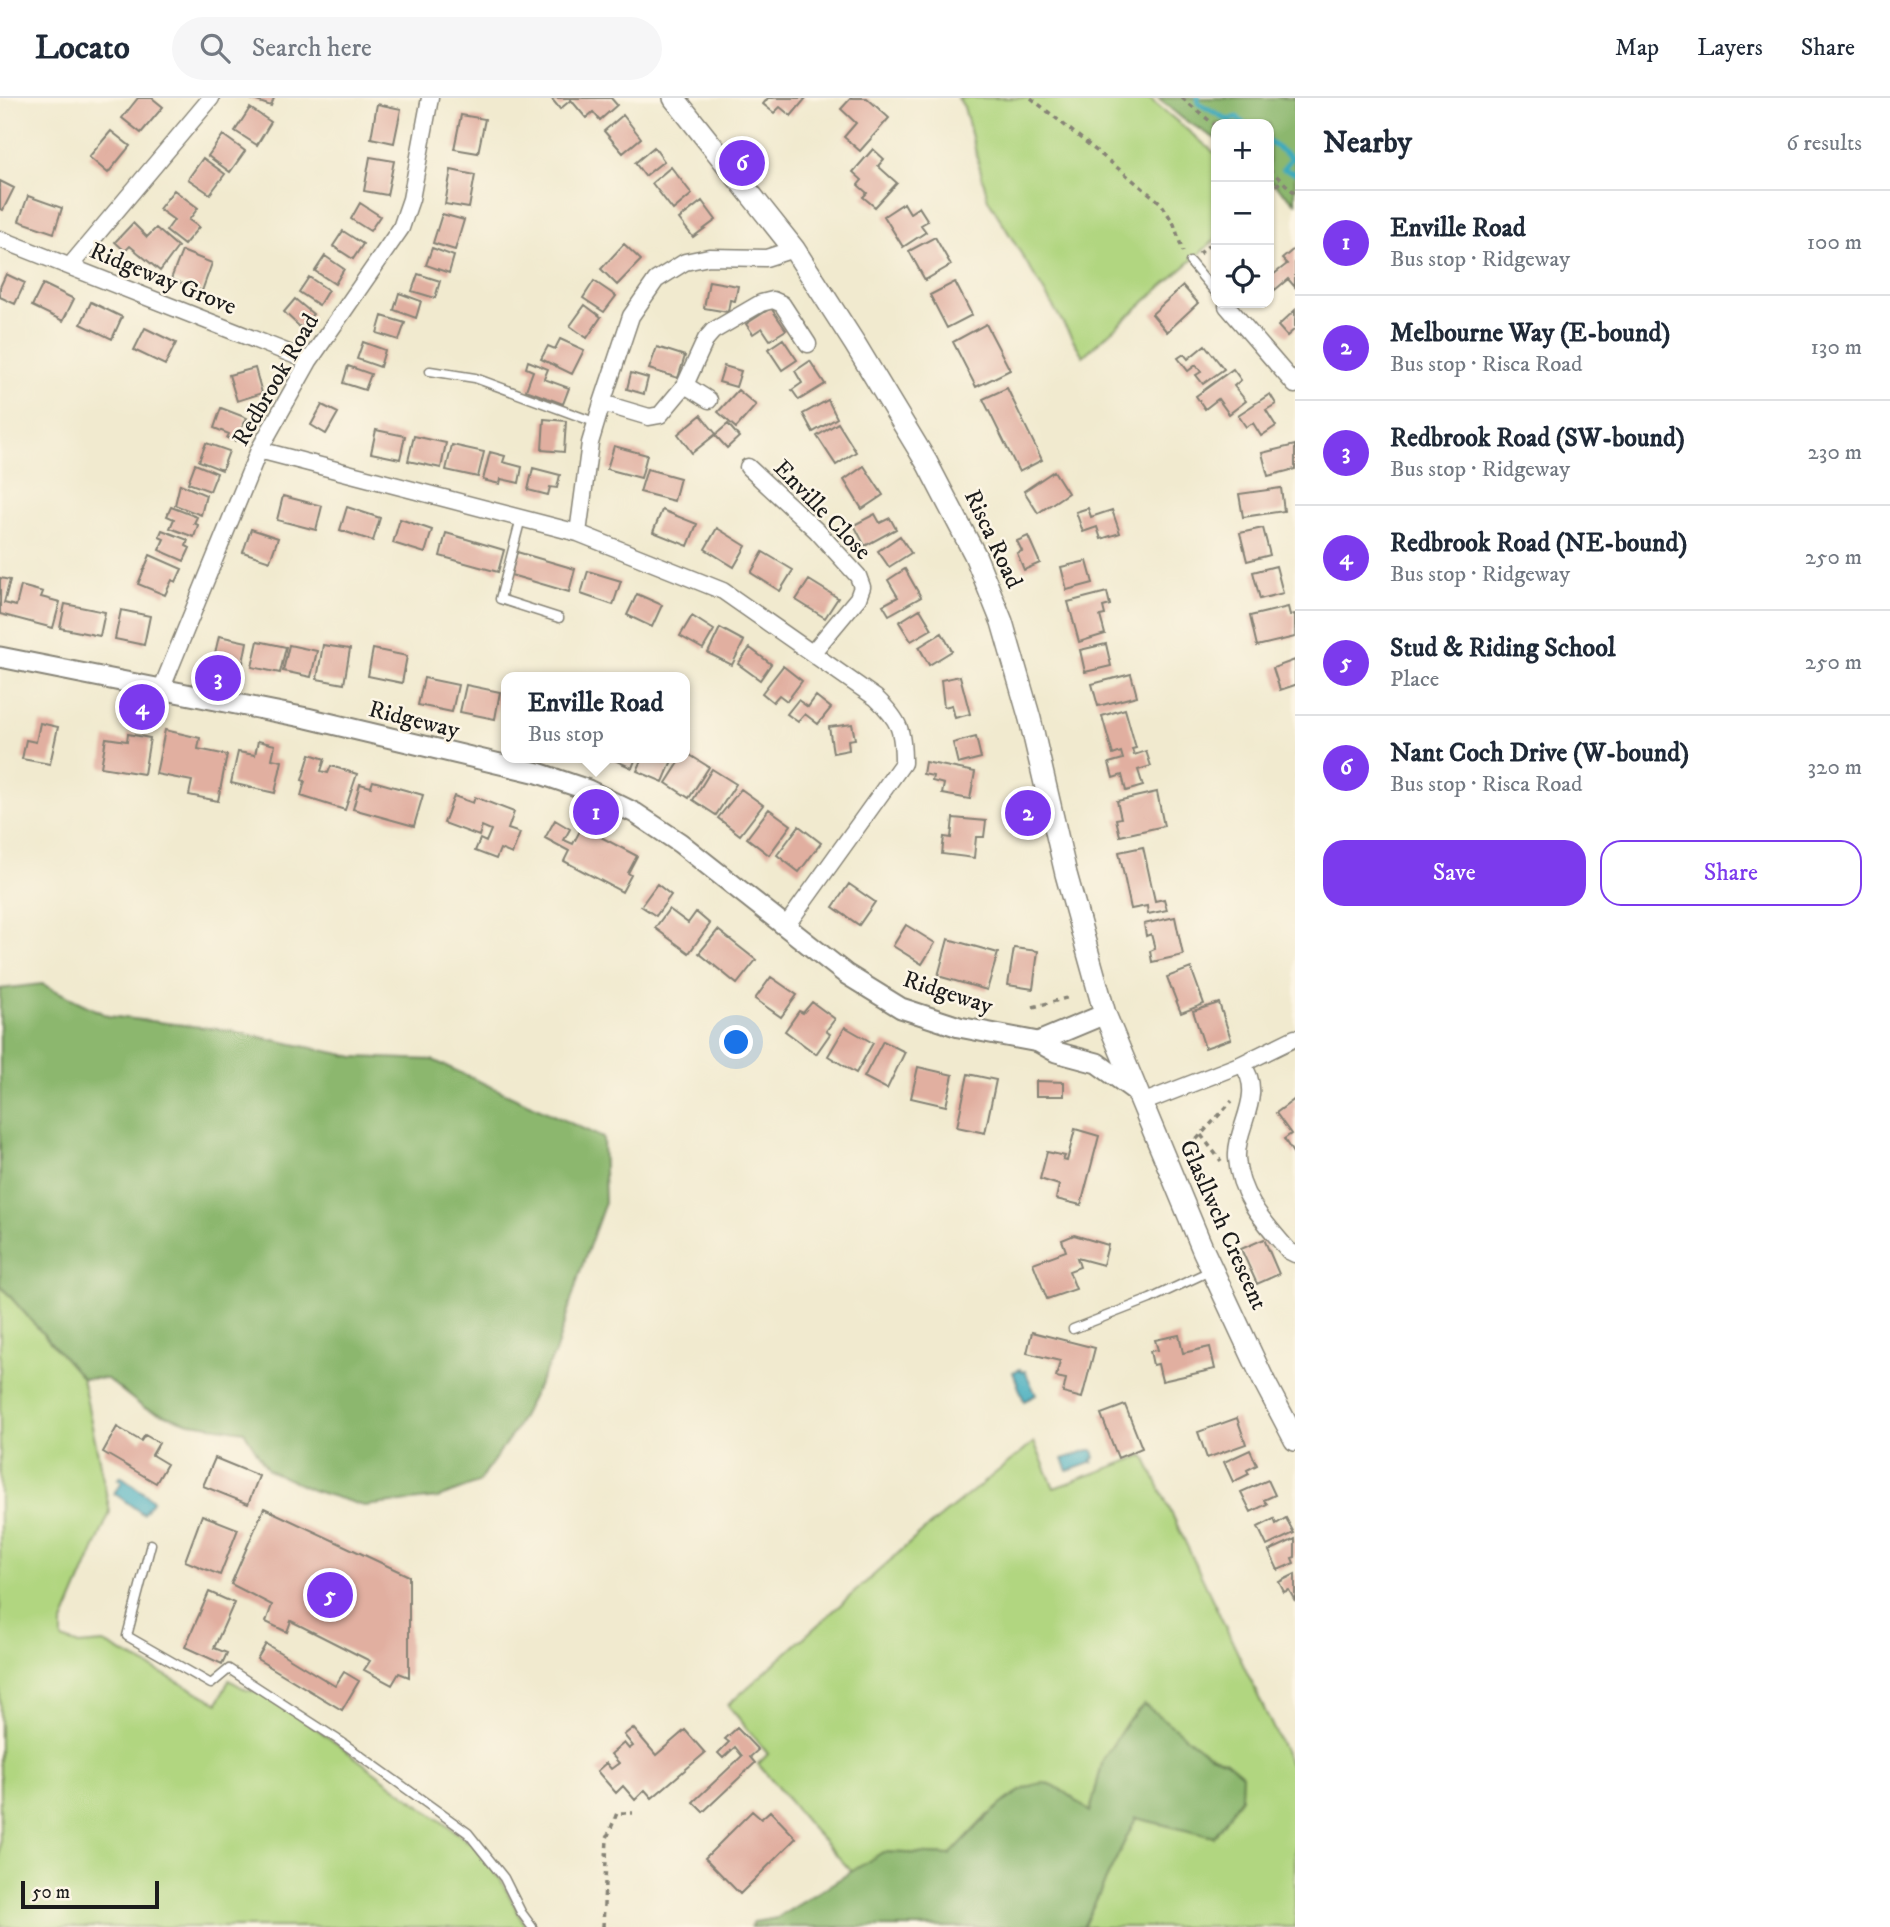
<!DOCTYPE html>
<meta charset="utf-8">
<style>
body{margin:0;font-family:"IM FELL DW Pica",serif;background:#f6f6f7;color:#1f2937}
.controls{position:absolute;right:21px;top:21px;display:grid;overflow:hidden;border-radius:14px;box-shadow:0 2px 5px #0004}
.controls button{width:63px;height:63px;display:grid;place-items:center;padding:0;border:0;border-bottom:2px solid #e0e1e3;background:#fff;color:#1f2937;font:35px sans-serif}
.scale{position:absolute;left:21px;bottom:18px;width:138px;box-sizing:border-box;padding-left:7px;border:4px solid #1c1c1c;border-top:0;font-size:19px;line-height:24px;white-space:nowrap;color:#1c1c1c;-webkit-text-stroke:5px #fcf5e5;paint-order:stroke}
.you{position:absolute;left:737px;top:945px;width:24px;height:24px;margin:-18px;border:5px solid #fff;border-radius:50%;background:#1a73e8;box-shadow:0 0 0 10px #1a73e833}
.badge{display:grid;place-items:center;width:46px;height:46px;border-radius:50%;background:#7c3aed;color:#fff;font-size:23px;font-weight:700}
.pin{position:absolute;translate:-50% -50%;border:4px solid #fff;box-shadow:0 2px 7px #0006}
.popup{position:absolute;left:501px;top:574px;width:189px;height:91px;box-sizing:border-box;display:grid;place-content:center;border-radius:14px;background:#fff;filter:drop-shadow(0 2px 5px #0005);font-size:23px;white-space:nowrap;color:#747a83}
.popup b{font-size:26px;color:#1f2937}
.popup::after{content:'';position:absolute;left:50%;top:100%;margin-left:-14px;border:14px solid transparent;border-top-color:#fff}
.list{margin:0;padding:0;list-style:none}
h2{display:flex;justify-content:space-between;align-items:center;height:91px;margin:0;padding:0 28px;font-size:30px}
h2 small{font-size:23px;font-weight:400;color:#747a83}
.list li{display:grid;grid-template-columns:46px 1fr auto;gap:21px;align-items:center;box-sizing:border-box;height:105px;padding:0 28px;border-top:2px solid #e0e1e3}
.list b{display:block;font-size:26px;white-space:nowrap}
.list p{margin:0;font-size:23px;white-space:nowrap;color:#747a83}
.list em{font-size:23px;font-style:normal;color:#747a83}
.actions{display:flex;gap:14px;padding:21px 28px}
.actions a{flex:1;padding:16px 0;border:2px solid #7c3aed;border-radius:21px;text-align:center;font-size:24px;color:#7c3aed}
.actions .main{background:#7c3aed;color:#fff}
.icon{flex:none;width:38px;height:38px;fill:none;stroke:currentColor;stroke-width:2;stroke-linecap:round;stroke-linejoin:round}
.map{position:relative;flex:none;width:1295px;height:1829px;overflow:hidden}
header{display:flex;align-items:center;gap:42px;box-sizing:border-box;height:98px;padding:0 35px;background:#fff;border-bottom:2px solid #e0e1e3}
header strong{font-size:33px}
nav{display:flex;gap:38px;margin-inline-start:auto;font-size:24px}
.search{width:490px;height:63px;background:#f6f6f7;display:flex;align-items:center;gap:18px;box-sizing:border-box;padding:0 24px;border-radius:38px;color:#747a83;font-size:26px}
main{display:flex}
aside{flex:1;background:#fff}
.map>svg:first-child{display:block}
.green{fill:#b1d680;stroke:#66794e;stroke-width:2}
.forest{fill:#8cb76e;stroke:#546a45;stroke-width:2}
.water{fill:#3eaabd;stroke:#2d636c;stroke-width:2}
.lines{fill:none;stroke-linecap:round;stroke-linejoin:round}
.stream{stroke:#3eaabd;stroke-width:5}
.building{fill:#e1afa0}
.service-casing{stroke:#868376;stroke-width:11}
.minor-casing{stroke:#868376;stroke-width:19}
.tertiary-casing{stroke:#868376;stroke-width:23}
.secondary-casing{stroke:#868376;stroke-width:24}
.path{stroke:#868376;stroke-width:3.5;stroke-dasharray:5 5;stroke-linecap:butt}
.service{stroke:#fff;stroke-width:8}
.minor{stroke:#fff;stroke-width:16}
.tertiary{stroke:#fff;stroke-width:19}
.secondary{stroke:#fff;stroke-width:21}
.labels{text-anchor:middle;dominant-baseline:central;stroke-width:5;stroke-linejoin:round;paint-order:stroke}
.street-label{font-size:24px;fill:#1c1c1c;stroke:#fcf5e5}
</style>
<header>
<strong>Locato</strong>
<div class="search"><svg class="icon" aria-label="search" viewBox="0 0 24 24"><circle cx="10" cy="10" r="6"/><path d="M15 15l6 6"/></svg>Search here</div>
<nav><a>Map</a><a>Layers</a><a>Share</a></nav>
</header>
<main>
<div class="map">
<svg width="1295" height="1829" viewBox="0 0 1295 1829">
<rect width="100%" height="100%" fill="#fcf5e5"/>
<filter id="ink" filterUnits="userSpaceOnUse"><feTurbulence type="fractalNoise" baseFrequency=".0143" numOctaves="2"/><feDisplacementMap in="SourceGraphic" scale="14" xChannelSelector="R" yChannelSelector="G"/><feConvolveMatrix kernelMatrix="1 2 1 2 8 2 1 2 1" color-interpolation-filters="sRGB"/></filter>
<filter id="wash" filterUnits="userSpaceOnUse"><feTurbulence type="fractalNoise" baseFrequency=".00686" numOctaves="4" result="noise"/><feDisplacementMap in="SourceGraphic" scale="28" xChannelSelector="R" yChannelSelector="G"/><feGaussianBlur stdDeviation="1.57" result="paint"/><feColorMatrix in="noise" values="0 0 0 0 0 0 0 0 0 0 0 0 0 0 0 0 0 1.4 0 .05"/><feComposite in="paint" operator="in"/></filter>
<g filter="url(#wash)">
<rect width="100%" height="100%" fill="#f1eacf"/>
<path class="green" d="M958 0H1149L1216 56V141L1083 258 988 101 964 9Z
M0 1187 82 1280 110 1414 62 1527V1541L79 1547 104 1545 218 1605 229 1582 247 1592 261 1595 321 1634 473 1747 501 1782 526 1829H0Z
M1034 1344 1054 1390 1144 1357 1295 1676V1829H1083L1136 1720 1214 1739 1226 1663 1208 1656 1103 1662 1090 1714 1050 1686 987 1717 950 1757 883 1754 852 1774 808 1726 758 1666 768 1656 728 1607 922 1434Z"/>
<path class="forest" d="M1158 0H1295V105L1269 81V26H1216V41L1183 21Z
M42 886 108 918 226 932 355 959 433 962 603 1040 605 1104 580 1174 555 1255 515 1332 478 1385 438 1400 364 1408 312 1392 268 1372 244 1333 190 1325 144 1310 107 1281 82 1280 0 1187V891Z
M1144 1606 1208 1656 1226 1663 1242 1676 1241 1700 1214 1739 1136 1720 1083 1829H751L754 1824 777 1820 883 1754 950 1757C969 1737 1020 1678 1050 1686 1061 1689 1080 1707 1090 1714L1103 1662 1127 1624Z"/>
<path class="water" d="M1020 1271 1022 1274 1025 1273 1036 1297 1024 1303 1013 1274Z
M1088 1352H1093L1095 1360 1092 1361 1093 1364 1068 1373 1063 1361Z
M121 1378 153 1402 143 1416 114 1395 122 1384 118 1381Z"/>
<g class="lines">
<path class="stream" d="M1198 0V5L1228 22 1237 19 1244 26
M1269 44 1292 60 1283 71 1295 75"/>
</g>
<g id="blocks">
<path class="building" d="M138 0H152L163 9 141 35 122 20Z
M248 0H274L271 8Z
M551 0H611L617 7 600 22 593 14 586 20 571 2 560 11Z
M768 0H806L791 18 780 9 774 15 763 6Z
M851 0H867L889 20 860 53 844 39 856 25 841 11Z
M377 6 401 11 394 45 371 40Z
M250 10 271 24 257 47 235 33Z
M461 17 485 21 478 55 454 51Z
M623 17 641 40 623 55 604 33Z
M111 33 130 48 108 75 89 59Z
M223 37 245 53 230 74 208 58Z
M654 49 664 63 645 78 635 65Z
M873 51 884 61 878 68 897 85 875 109 863 99 867 95 858 87 862 82 853 74Z
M370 59 394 63 387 97 364 93Z
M203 60 225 76 210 96 188 81Z
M671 69 692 96 673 112 652 85Z
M451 72 475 77 469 110 445 106Z
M0 83 14 90 3 112 0 111Z
M174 92 198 110 189 122 199 129 184 147 166 133 174 122 159 111Z
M28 98 62 110 54 135 19 123Z
M702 103 716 122 693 139 679 121Z
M360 105 380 118 370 133 351 121Z
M904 105 910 115 919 109 928 123 921 127 926 134 903 149 884 118Z
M442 116 464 122 455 152 433 145Z
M133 125 147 139 156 130 178 149 160 173 130 148 125 153 115 144Z
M343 133 363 146 353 161 333 148Z
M935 139 951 167 925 182 909 153Z
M624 146 641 162 617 187 601 171Z
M432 150 454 158 449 175 426 167Z
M1295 150V189L1288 181 1275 192 1269 180 1287 166 1282 161Z
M182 153 212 165 202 193 171 181Z
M325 158 344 171 335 186 315 173Z
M6 176 25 185 15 206 0 199V189Z
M418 176 440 183 435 200 412 193Z
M309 179 328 192 319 207 299 194Z
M594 183 616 198 604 214 583 200Z
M709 183 738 188 735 203 730 202 728 214 704 210Z
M955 184 972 217 947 230 930 197Z
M43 186 74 201 63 223 32 208Z
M1183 188 1198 205 1167 234 1152 216Z
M399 195 421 203 416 220 394 212Z
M295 201 313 216 301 230 284 214Z
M91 204 122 219 112 241 81 226Z
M585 207 601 219 587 240 570 228Z
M771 210 786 232 770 242 762 230 753 236 746 226Z
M1295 212V231L1287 238 1278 228Z
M382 218 405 225 399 242 377 235Z
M986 226 1010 272 976 289 953 244Z
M145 230 176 245 165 267 134 252Z
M560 241 584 252 572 276 541 261 548 248 555 251Z
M783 241 797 262 782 272 768 251Z
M363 244 385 252 380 269 357 261Z
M1205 247 1224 271 1203 286 1196 277 1201 274 1196 267 1188 273 1178 260 1184 256 1188 261Z
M657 249 685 258 678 280 649 271Z
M528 263 548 271 544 281 569 290 563 306 526 292 533 273 526 270Z
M810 263 825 286 799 302 792 292 802 285 795 273Z
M348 268 371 276 365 292 343 285Z
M724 268 741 273 736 289 719 284Z
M255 270 262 295 237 303 229 277Z
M1233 271 1241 282 1234 288 1246 303 1229 316 1218 301 1205 311 1196 298Z
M631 275 648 280 644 296 627 291Z
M1007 290 1042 362 1019 374 983 301Z
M738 292 756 307 736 330 718 314Z
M1270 296 1276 306 1266 312 1276 328 1261 338 1253 325 1246 329 1238 317Z
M828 302 837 320 813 334 803 316Z
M322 307 338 315 326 336 311 327Z
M221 310 247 320 235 343 227 340 229 336 214 330Z
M701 317 716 336 692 355 678 336Z
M544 321 566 323 564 354 542 352Z
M838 325 856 354 836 367 817 338Z
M728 326 739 339 727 350 715 337Z
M376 332 405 338 400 361 371 355Z
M414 338 446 345 441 370 408 363Z
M206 345 229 353 222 372 199 363Z
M452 347 484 354 478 379 446 372Z
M1295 347V371L1268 378 1262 355Z
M614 348 647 357 641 380 607 371Z
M490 354 505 358 503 364 522 369 519 385 501 381 500 386 483 382Z
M195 366 217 375 210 393 188 385Z
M864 368 883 397 862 411 844 382Z
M533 370 560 377 557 390 550 389 548 397 528 392Z
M647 371 680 380 674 403 640 394Z
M1054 373 1068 395 1038 415 1024 393Z
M180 386 206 397 201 417 175 407Z
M1281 390 1284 413 1243 419 1239 396Z
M283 398 322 408 316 432 277 422Z
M171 409 197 419 194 425 198 427 194 439 170 430 174 421 167 418Z
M347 409 380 420 373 443 340 432Z
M1088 410 1091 419 1112 412 1120 435 1101 441 1097 429 1083 434 1076 414Z
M662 412 697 426 688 448 653 434Z
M875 416 880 425 890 420 896 431 865 448 854 427Z
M400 421 432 432 425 455 393 445Z
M717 430 746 448 734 469 705 451Z
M1263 430 1270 457 1247 463 1240 435Z
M251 431 278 440 270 463 243 454Z
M162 432 188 442 186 448 190 450 184 463 159 452 164 441 159 439Z
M446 435 504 452 498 474 440 458Z
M900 438 911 455 889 469 878 453Z
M1028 438 1040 465 1024 472 1017 455 1022 453 1017 443Z
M517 454 575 471 569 494 511 477Z
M763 454 793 472 780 493 751 475Z
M150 457 182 471 176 484 172 482 165 497 138 486Z
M1087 463 1093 485 1067 492 1061 469Z
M1276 468 1283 495 1260 501 1253 474Z
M905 471 921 499 889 517 883 507 898 499 888 482Z
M588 473 621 483 613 507 581 496Z
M0 480 10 482 4 505 16 508 21 488 43 494 41 499 60 504 53 530 0 516Z
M809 482 838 500 825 520 796 502Z
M1107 494 1110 507 1103 509 1105 517 1100 518 1105 536 1079 544 1068 504Z
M637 496 662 507 652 529 627 517Z
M65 506 105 514 100 538 60 530Z
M1288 509 1290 517 1295 516V539L1257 548 1250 518Z
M920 511 932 531 911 543 899 524Z
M121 512 150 518 144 547 115 541Z
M692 518 714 532 703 551 680 538Z
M720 530 744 543 732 567 708 555Z
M942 535 952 553 929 567 919 549Z
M219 538 247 544 242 570 213 564Z
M258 543 286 549 280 575 252 569Z
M1106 546 1111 568 1085 574 1080 552Z
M289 547 317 553 311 579 283 573Z
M323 547 350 551 344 586 317 581Z
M750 550 771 566 760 582 738 566Z
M373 551 407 558 402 585 368 578Z
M1295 562V587L1280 592 1273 570Z
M783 568 802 583 787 603 779 597 773 604 762 595Z
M1131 576 1137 598 1098 608 1092 586Z
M960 578 970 616 955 620 952 607 944 609 941 582Z
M424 580 458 587 452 614 418 607Z
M466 587 500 594 495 621 460 614Z
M816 598 831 610 818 626 805 616 798 624 787 616 798 602 808 609Z
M1125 611 1136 650 1132 651 1134 657 1146 653 1151 668 1138 672 1143 688 1126 693 1122 677 1113 680 1109 665 1123 661 1121 654 1113 657 1102 618Z
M40 625 58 629 50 666 22 661 26 642 36 644Z
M852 626 855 641 848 642 849 652 833 655 829 629Z
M165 632 200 640 198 651 227 657 218 703 189 697 192 683 156 676Z
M128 636 150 640 144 676 101 669 106 640 127 643Z
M976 639 981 660 958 666 953 645Z
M258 643 275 647 272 661 282 663 275 695 231 685 238 654 255 657Z
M685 654 709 669 689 700 666 685 682 660H685Z
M310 656 325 661 321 673 328 675 331 668 357 676 345 712 301 698 305 683 302 682Z
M610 660H636L632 670Z
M643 660H673L663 684 637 673Z
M925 664 975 674 970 701 942 696 944 686 932 683 933 678 923 676Z
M712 671 736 686 716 717 693 702Z
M373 683 423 697 414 728 353 711 360 686 371 689Z
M741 691 763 707 740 737 718 720Z
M1157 694 1164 728 1120 738 1116 721 1121 720 1117 703Z
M454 698 473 705 475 699 514 714 508 731 520 735 512 756 500 751 496 761 475 753 480 741 486 744 491 732 482 728 479 738 444 725Z
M769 711 791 727 769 757 747 740Z
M953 720 986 723 984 739H976L974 760 942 756 944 739 951 740Z
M555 722 570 731 564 742 573 746 582 729 637 758 628 775 631 777 622 794 564 763 569 753 545 740Z
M799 728 821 745 799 774 777 757Z
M1143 749 1155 803 1164 801 1167 812 1148 816 1147 808 1131 811 1119 754Z
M657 786 671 797 656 818 641 808Z
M849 786 875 804 859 827 833 809Z
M669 811 688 825 696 814 710 826 689 855 655 830Z
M1175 819 1183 857 1152 864 1150 853 1155 851 1151 836 1146 838 1144 826Z
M906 827 935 845 922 866 893 848Z
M718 832 756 862 737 886 699 855Z
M948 841 998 855 987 892 938 878Z
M1014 850 1038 853 1033 891 1008 887Z
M1191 870 1204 906 1181 915 1167 879Z
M771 879 797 897 781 919 755 901Z
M812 904 835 921 826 933 830 936 816 956 785 933 799 913 803 915Z
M1219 905 1231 941 1205 950 1193 913Z
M845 929 873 945 856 975 828 958Z
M883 943 905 954 887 991 864 979Z
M918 969 953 977 946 1008 911 1000Z
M968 976 996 982 985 1035 957 1029Z
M1036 983 1064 984V998H1036Z
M1295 1001V1058L1284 1041 1291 1036 1276 1015Z
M1075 1031 1099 1038 1081 1107 1056 1101 1059 1087 1040 1081 1047 1054 1065 1058 1063 1062 1067 1063Z
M1074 1137 1108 1147 1103 1167 1077 1160 1080 1169 1069 1173 1076 1191 1047 1201 1033 1165 1066 1153 1062 1142Z
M1264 1141 1279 1176 1257 1186 1241 1151Z
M1032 1234 1095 1250 1082 1300 1063 1295 1066 1281 1056 1279 1060 1263 1027 1255Z
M1179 1237 1183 1255 1210 1249 1215 1271 1162 1283 1158 1266 1153 1267 1150 1253 1158 1252 1155 1242Z
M1125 1307 1142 1350 1118 1360 1101 1316Z
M1237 1320 1246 1346 1207 1360 1198 1334Z
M117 1329 141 1343 145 1337 159 1345 152 1357 167 1366 156 1385 103 1354Z
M1250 1352 1257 1367 1247 1372 1249 1376 1233 1384 1224 1364Z
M215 1360 259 1378 248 1406 203 1388Z
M1268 1382 1275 1397 1264 1402 1267 1406 1251 1414 1241 1394Z
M264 1410 409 1478V1579L399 1575 392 1587 364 1572 370 1563 291 1523 287 1534 266 1524 272 1507 231 1486Z
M202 1417 238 1431 220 1477 185 1463Z
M1286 1420 1294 1435 1267 1448 1258 1429 1274 1421 1276 1426Z
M1295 1441V1459L1292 1460 1294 1465 1278 1472 1269 1453Z
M1295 1476V1503L1289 1492 1284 1494 1279 1484Z
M209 1494 234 1505 214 1550 227 1555 222 1566 185 1549Z
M266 1546 335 1588 344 1574 359 1583 342 1612 257 1561Z
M633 1630 656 1657 685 1632 705 1655 652 1700 645 1692 635 1702 623 1688 616 1695 597 1673 606 1665 611 1671 619 1665 611 1656 624 1645 629 1651 633 1648 624 1637Z
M737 1630 758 1652 750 1659 755 1665 703 1714 693 1704 742 1658 735 1649 723 1660 718 1655 729 1644 725 1641Z
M752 1713 761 1721 770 1713 796 1740 740 1796 705 1760Z"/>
</g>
</g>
<g filter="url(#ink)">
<use href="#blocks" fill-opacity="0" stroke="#868376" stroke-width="2"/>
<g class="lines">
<g class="service-casing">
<path id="service" d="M1190 164 1216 195
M430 273 475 280 597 325
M521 420 500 501 559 520
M1073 1231 1150 1201 1212 1172
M151 1446 127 1538 211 1586 229 1571 340 1643 468 1735 504 1780 521 1814 532 1829"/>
</g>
<g class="minor-casing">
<path id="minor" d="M0 141 309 263
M70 168 211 0
M1227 208 1295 287
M685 287 709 302
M602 305 649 319 660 317 685 287 706 241 713 233 761 205 773 202 782 206 808 246
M259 352 578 435 723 493 876 600C900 623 903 632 903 665L786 828
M748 369 817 433 858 478 862 489 858 500 813 554
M578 435 590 345 602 305 631 218 656 182 685 164 709 159 766 160 794 151
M161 592 259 352 309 263 401 130 411 101 430 0
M1242 966C1266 997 1235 1029 1237 1060 1239 1098 1265 1125 1289 1153L1295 1156
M1142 1005 1242 966 1295 940"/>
</g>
<g class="tertiary-casing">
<path id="tertiary" d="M0 559 307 620 538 675 588 692 635 715 680 745 846 876 901 910 959 929 1038 944 1056 954 1097 965 1137 994
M1038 944 1105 916"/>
</g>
<g class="secondary-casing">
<path id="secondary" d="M674 0 794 151 855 246 927 365 975 457 1002 524 1030 621 1066 776 1105 916 1203 1152 1264 1283 1295 1342"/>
</g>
<path class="path" d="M1031 0 1161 105 1174 126 1183 154
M1182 0 1216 28
M1269 71 1295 95
M1269 95 1282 82
M1199 156 1216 141
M1033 909 1070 899
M1201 1037 1221 1063
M1183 1056 1232 1003
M603 1829 607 1740 617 1715H633"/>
<use href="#service" class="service"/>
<use href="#minor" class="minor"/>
<use href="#tertiary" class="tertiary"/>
<use href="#secondary" class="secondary"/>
</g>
</g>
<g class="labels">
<g class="street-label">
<text transform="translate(163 181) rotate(22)">Ridgeway Grove</text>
<text transform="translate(276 282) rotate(-60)">Redbrook Road</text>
<text transform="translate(822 412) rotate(46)">Enville Close</text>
<text transform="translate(993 441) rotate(65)">Risca Road</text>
<text transform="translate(414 622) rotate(14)">Ridgeway</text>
<text transform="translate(948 895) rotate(18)">Ridgeway</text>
<text transform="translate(1223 1127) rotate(66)">Glasllwch Crescent</text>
</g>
</g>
</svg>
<div class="controls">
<button>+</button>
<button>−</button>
<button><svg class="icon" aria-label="locate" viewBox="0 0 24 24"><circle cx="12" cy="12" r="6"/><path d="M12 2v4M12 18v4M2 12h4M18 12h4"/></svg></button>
</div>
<div class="scale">50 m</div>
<div class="you"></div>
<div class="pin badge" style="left:596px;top:714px">1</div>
<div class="popup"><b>Enville Road</b>Bus stop</div>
<div class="pin badge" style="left:1028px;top:715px">2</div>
<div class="pin badge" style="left:218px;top:580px">3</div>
<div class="pin badge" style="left:142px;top:609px">4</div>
<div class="pin badge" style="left:330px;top:1497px">5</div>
<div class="pin badge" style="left:742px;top:65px">6</div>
</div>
<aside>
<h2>Nearby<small>6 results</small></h2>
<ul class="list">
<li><span class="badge">1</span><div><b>Enville Road</b><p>Bus stop · Ridgeway</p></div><em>100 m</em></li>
<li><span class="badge">2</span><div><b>Melbourne Way (E-bound)</b><p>Bus stop · Risca Road</p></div><em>130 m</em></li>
<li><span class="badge">3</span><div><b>Redbrook Road (SW-bound)</b><p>Bus stop · Ridgeway</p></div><em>230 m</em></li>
<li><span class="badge">4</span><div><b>Redbrook Road (NE-bound)</b><p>Bus stop · Ridgeway</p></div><em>250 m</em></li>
<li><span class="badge">5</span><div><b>Stud &amp; Riding School</b><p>Place</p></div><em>250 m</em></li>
<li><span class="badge">6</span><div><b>Nant Coch Drive (W-bound)</b><p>Bus stop · Risca Road</p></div><em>320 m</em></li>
</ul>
<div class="actions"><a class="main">Save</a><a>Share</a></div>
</aside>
</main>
